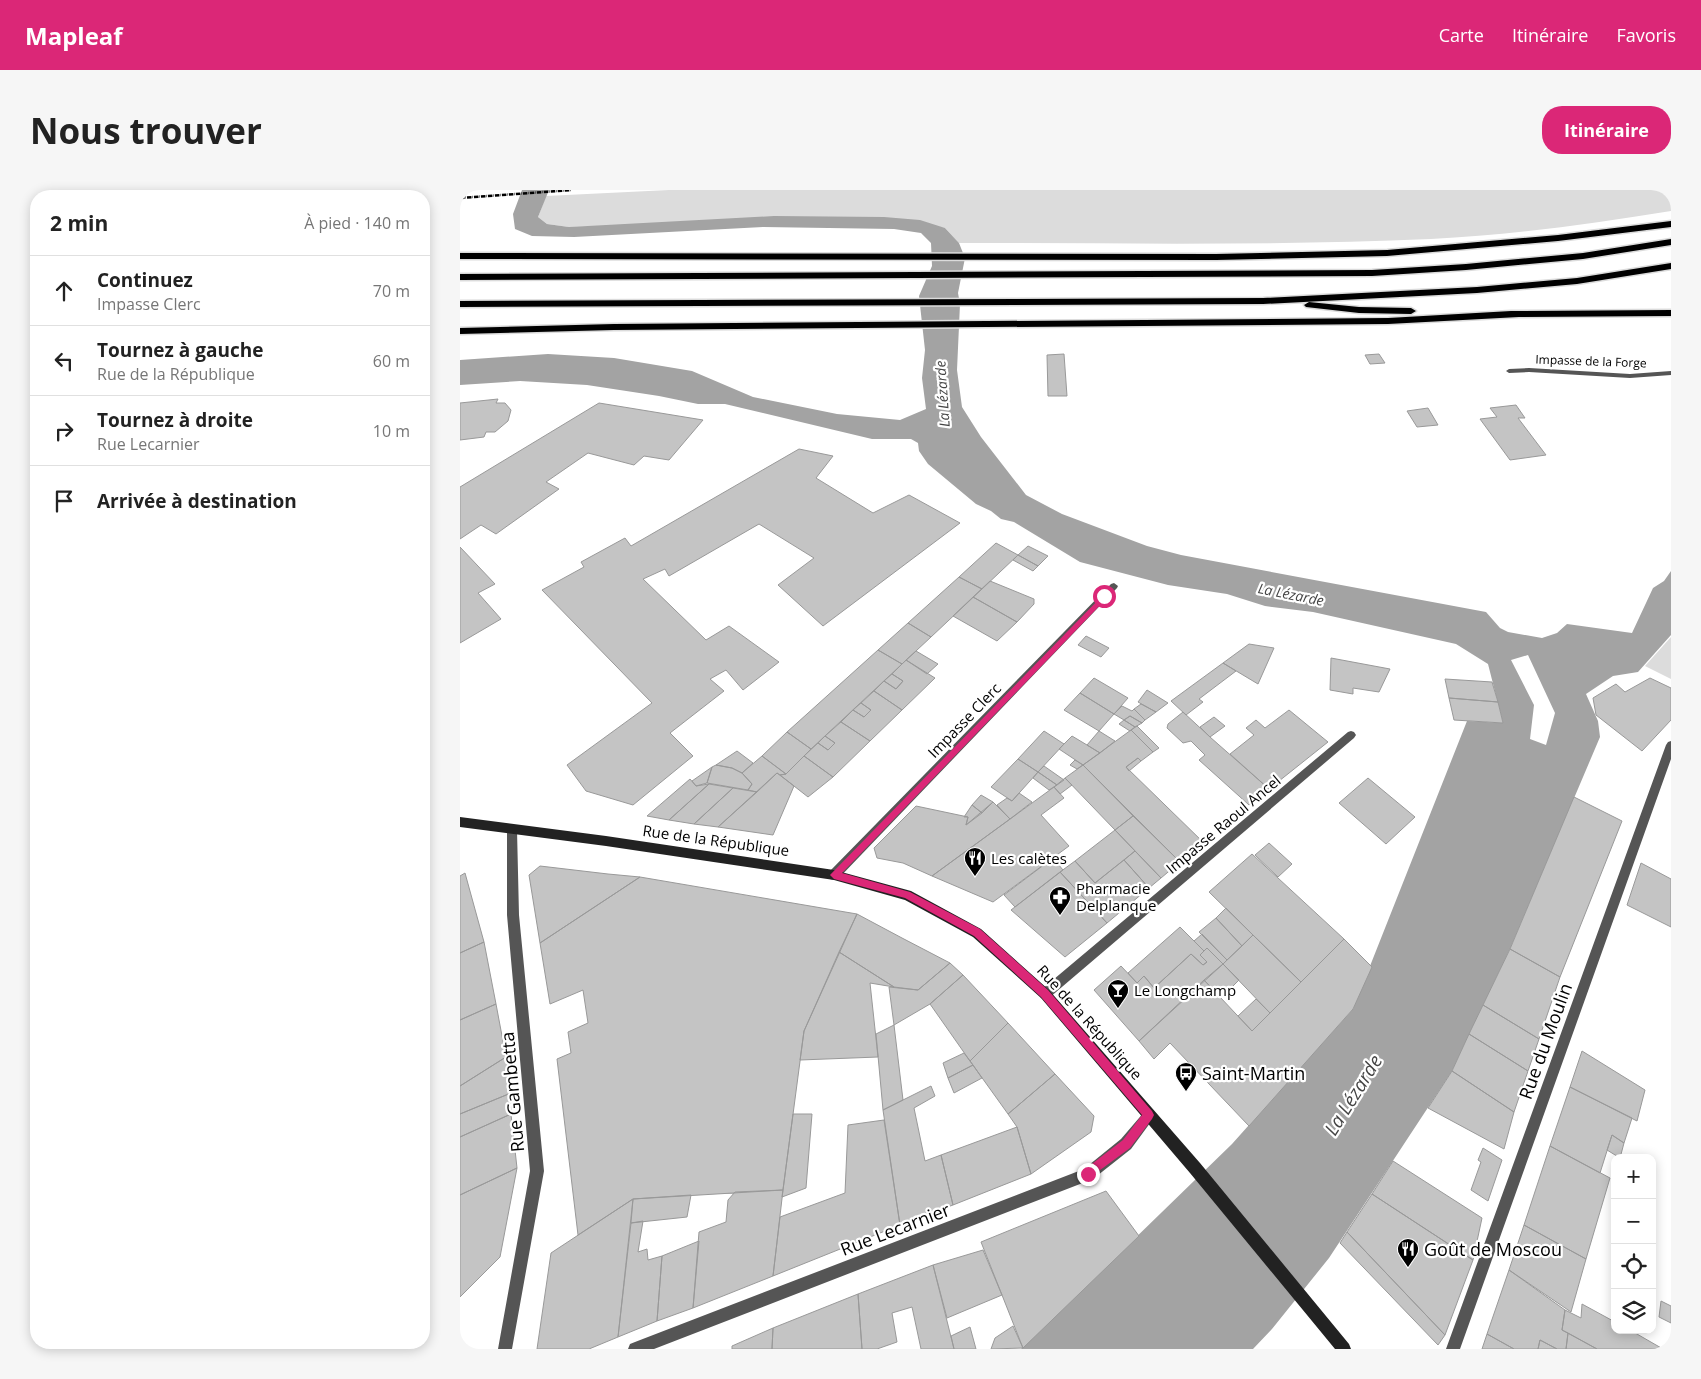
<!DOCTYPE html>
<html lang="fr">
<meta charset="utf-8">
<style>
body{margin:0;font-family:"Open Sans",sans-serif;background:#f6f6f6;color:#222}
.controls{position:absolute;right:15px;bottom:15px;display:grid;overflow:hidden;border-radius:10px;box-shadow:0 2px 12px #0003}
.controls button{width:45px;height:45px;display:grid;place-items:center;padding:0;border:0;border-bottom:1px solid #e0e0e0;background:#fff;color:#222;font:25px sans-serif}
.stop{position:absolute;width:15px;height:15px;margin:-11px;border:4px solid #db2777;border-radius:50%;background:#fff}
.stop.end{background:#db2777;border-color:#fff;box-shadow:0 1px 5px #0008}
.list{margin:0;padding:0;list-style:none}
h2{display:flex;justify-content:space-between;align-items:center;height:65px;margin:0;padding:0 20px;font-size:21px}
h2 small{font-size:16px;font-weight:400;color:#767676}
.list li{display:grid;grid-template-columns:32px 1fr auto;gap:15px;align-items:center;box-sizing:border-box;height:70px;padding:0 20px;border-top:1px solid #e0e0e0}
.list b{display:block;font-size:19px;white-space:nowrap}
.list p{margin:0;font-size:16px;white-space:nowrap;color:#767676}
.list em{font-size:16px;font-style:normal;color:#767676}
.icon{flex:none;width:28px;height:28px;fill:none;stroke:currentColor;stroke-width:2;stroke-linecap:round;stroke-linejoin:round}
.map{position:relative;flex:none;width:1211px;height:1159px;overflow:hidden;border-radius:20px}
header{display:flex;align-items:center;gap:30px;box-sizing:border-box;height:70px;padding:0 25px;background:#db2777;color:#fff}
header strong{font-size:24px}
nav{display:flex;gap:28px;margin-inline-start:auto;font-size:18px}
.intro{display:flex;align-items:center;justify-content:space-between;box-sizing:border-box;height:120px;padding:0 30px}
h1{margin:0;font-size:35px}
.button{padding:12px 22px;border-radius:20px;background:#db2777;color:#fff;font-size:18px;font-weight:700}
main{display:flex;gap:30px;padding:0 30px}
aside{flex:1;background:#fff;border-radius:20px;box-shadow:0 2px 12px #0003}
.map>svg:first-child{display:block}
.green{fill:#dcdcdc}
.water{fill:#a3a3a3;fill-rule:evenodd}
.building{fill:#c4c4c4;stroke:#999}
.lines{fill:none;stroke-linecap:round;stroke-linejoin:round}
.highway-casing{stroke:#dbdbdb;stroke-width:3}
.street{fill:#555;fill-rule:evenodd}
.secondary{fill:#222;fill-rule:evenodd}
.highway{fill:#000;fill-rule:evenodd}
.rail{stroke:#000;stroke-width:2.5;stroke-dasharray:4.5 1 0.5 1;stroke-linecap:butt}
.route{fill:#db2777}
.labels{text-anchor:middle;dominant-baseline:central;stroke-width:4.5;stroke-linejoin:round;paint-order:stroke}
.far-street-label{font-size:12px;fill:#000;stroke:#fff}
.far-water-label{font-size:14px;font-style:italic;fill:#444;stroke:#fff}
.street-label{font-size:15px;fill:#000;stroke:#fff}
.poi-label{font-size:15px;fill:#000;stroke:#fff;text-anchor:start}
.near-street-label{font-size:18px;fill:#000;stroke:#fff}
.near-poi-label{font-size:18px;fill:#000;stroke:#fff;text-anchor:start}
.near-water-label{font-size:19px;font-style:italic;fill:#444;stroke:#fff}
</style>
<header>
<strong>Mapleaf</strong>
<nav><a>Carte</a><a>Itinéraire</a><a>Favoris</a></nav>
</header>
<div class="intro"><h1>Nous trouver</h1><a class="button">Itinéraire</a></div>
<main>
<aside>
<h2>2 min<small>À pied · 140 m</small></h2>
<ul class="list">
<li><svg class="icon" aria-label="ahead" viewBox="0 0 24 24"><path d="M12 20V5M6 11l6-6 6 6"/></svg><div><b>Continuez</b><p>Impasse Clerc</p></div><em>70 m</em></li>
<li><svg class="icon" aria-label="left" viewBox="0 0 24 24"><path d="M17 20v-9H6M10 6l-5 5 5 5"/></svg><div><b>Tournez à gauche</b><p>Rue de la République</p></div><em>60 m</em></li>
<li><svg class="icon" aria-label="right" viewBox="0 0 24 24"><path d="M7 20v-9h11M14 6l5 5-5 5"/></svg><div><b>Tournez à droite</b><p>Rue Lecarnier</p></div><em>10 m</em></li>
<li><svg class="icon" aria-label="arrive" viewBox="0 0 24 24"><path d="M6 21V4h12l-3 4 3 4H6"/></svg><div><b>Arrivée à destination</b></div></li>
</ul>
</aside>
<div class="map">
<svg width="1211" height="1159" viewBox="0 0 1211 1159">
<rect width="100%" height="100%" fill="#fff"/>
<path class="green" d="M209 0H1211V21C1131 34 1052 45 971 49 814 56 656 53 499 53L485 38 407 30 109 37 87 34 78 27 86 6Z
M1211 447V489L1185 476Z"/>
<path class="water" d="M62 0H89L78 27 87 34 109 37 314 26 424 27 460 30 485 38 499 53 505 68 498 103 500 114 497 180 502 217 521 247 566 305 602 324 687 356 721 365 1026 422 1040 438 1048 442 1082 448 1097 443 1107 434 1172 443 1193 398 1204 391 1211 381V445L1178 482 1153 486 1126 504 1138 531 1140 547 1050 759 992 881 869 1068 812 1139 793 1159H561L772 954 893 819 1007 531 1043 533 1028 474 996 454 853 422 805 416 767 404 708 395 620 372 554 332 541 329 531 321 516 314 468 274 459 261 458 253 451 249H412L265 214H238L199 206 127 195 60 191 0 195V170L88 164 154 168 232 181 293 207 377 224 440 230 466 219 462 188 465 160 459 106 472 76 471 53 461 43 434 39 303 37 114 47 72 46 55 39 53 24ZM1068 465 1095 523 1086 555 1070 549 1074 515 1051 470Z"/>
<path class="building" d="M604 164 607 206H588L587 165Z
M919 164 925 173 910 174 905 165Z
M38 209 36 213H45L51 220 48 231 35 242H26L24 247 0 250V213Z
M139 213 243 230 209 270 184 266 174 275 128 263 86 292 99 299 36 344 21 335 0 349V297Z
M1056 215 1065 228H1058L1086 265 1050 270 1020 229 1037 227 1030 218Z
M968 218 978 235 957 237 947 221Z
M339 259 373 266 356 288 413 323 449 305 500 333 363 436 318 395 354 368 299 334 209 386 205 379 183 389 246 450 269 436 319 472 283 500 266 480 250 489 264 501 210 543 233 566 173 615 126 601 107 575 192 513 82 400 124 377 121 372 165 348 171 356Z
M536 353 558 365 522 399 499 387Z
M568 356 588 366 578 376 558 365Z
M0 357 35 394 18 403 41 429 0 453Z
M558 365 578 376 573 381 553 370Z
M499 387 522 399 471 447 448 433Z
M530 391 574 409V414L557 432 513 407Z
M513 407 557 432 537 451 493 426Z
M448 433 471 447 442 474 418 460Z
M626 446 649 458 641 467 618 455Z
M789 454 814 458 798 494 763 473Z
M418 460 442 474 351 559 327 542Z
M456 461 478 474 467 484 446 470Z
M871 468 930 479 919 502 893 498V504L870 500Z
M446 470 475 488 442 520 414 501 424 491 436 499 443 491 432 484Z
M763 473 776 481 739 509 743 512 726 525 711 511Z
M432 484 443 491 436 499 424 491Z
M634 488 668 508 654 524 620 503Z
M1190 488 1211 498V530L1182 561 1136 525 1133 508 1156 494 1165 502Z
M985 489 1032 492 1038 512 989 508Z
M687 500 708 513 696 522 678 512Z
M414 501 442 520 410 551 381 532 393 520 404 527 411 520 401 513Z
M620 503 654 524 639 541 604 520Z
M989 508 1038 512 1043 533 994 530Z
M401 513 411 520 404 527 393 520Z
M681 514 696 522 685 530 674 519Z
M662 516 672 521 674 519 685 530 682 533 670 526 664 530 654 524Z
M829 520 868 552 809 599 770 564 794 545 786 538 796 530 805 538Z
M723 522 750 547 809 599 789 615 739 570 745 565 731 551 723 553 707 538 708 534Z
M670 526 682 533 675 537 664 530Z
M754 527 765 536 750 547 740 537Z
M664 530 675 537 670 541 659 534Z
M381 532 410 551 373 587 344 566 358 553 368 560 375 553 365 546Z
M677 536 699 558 693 562 671 540Z
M671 540 693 562 681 571 678 568 666 577 744 653 720 672 623 575Z
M584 541 604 554 578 582 558 569Z
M639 541 655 551 640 563 627 555Z
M327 542 351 559 326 584 302 566Z
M365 546 375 553 368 560 358 553Z
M612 546 627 555 640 563 623 575 599 559Z
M277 561 293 573 282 583 272 578 256 575Z
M302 566 326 584 320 585 317 583 297 602 288 600 292 594 282 583Z
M344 566 373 587 348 607 320 585 326 584Z
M678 568 681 571 669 581 666 577Z
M558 569 578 582 552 611 531 597Z
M615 570 623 575 617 579 610 575Z
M256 575 272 578 282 583 292 594 288 600 247 593 252 577Z
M623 575 673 626 655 640 605 588Z
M584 576 604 590 597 595 578 582Z
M252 577 247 593 236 596 232 591Z
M578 582 597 595 589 600 573 588Z
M317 583 334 596 313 645 258 637Z
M605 588 612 595 600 604 594 597Z
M908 588 955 627 926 654 879 613Z
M230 589 236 596 249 594 209 630 187 626Z
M249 594 273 598 234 634 209 630Z
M594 597 604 608 581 625 609 656 533 712 472 686Z
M273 598 297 602 258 637 234 634Z
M559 603 572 612 550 629 537 615 547 608 552 611Z
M521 605 533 612 522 623 512 615Z
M1114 607 1162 631 1100 787 1050 759Z
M533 612 550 629 472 686 443 673 417 668 414 658 456 616 508 627 506 635Z
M512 615 522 623 506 635 508 627H504Z
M673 626 720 672 701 688 655 640Z
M655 640 675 661 635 693 615 671Z
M809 653 832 674 818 687 795 665Z
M675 661 701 688 689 698 664 670Z
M792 664 884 749 841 792 749 702Z
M593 668 603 680 555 717 544 705Z
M664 670 689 698 647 733 600 682 615 671 635 693Z
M1181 673 1211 689V737L1167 715Z
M80 676 148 684 180 687 80 753 69 685Z
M600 682 647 733 605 767 551 720Z
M5 683 24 752 0 763V686Z
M180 687 397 724 344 841 323 1000 173 1009 118 1045 97 869 111 863 108 842 128 833 123 800 90 814 80 753Z
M766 718 793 745 782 756 756 728Z
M397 724 442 748 490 773 458 800 434 797 379 762Z
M756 728 782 756 767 770 739 742Z
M720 737 744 761 740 765 747 772 743 775 731 764 694 798 684 786 677 793 668 783Z
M742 744 767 770 763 774 747 758 744 761 734 751Z
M793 745 841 792 810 823 763 774Z
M884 749 912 777 893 819 789 936 710 853 694 869 679 851 744 790 792 841Z
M24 752 36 814 0 830V763Z
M747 758 763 774 679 851 634 800 661 776 677 793 684 786 694 798 731 764 743 775 747 772 740 765Z
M1050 759 1100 787 1079 849 1023 815Z
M379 762 434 797 410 793 418 867 340 870 344 841Z
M490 773 503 785 470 814 434 835 429 797 458 800Z
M763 774 779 790 761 808 744 790Z
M503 785 548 833 510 871 470 814Z
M796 809 810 823 792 841 778 826Z
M36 814 46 867 0 896V830Z
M1023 815 1079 849 1068 881 1009 844Z
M548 833 595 884 548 924 510 871Z
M434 835 443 910 423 920 416 844Z
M1009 844 1068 881 1054 922 992 881Z
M1122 861 1185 900 1177 931 1110 897Z
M504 863 513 875 488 888 483 873Z
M46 867 51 903 0 924V896Z
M513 875 522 888 494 903 488 888Z
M992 881 1054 922 1044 959 968 918Z
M595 884 634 926 631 942 571 984 557 937 548 924Z
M471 896 475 906 454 918 465 971 481 965 493 1015 440 1035 423 920Z
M1110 897 1172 928 1164 953 1152 945 1140 983 1090 956Z
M51 903V924L0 947V924Z
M51 924 57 978 0 1005V947Z
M333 924H352L346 998 322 1007Z
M424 930 440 1035 313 1086 320 1027 385 1003 388 935Z
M557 937 571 984 493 1015 481 965Z
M1152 945 1164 953 1160 968 1147 960Z
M1090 956 1150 988 1126 1069 1064 1035Z
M1023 958 1042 970 1028 1011 1011 1000 1021 972 1018 970Z
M933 971 1022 1028 1013 1070 912 1004Z
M57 978 40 1067 0 1107V1005Z
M323 1000 313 1086 233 1118 239 1042 266 1032 268 1010 275 1002Z
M646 1001 679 1046 563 1158 521 1052Z
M912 1004 1013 1070 985 1145 887 1042Z
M231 1005 227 1027 171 1033 173 1009Z
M173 1009 158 1147 129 1159H77L91 1063Z
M183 1031 178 1062 187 1059 188 1070 202 1066 197 1131 158 1147 171 1033Z
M1064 1035 1126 1069 1111 1122 1049 1080Z
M887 1042 985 1145 978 1155 880 1053Z
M239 1051 233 1118 197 1131 202 1066Z
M523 1060 542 1105 487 1128 473 1075Z
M473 1075 494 1159H461L452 1117 432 1123 437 1152 417 1159H402L398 1104Z
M1049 1080 1105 1120 1102 1140 1108 1143 1106 1159H1097L1080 1150 1078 1159H1054L1027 1144Z
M398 1104 402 1159H312L313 1138Z
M1201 1111 1211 1116V1133L1199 1127Z
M1122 1114 1155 1132V1140H1170L1203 1159H1137L1102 1140 1105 1120 1121 1128Z
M553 1136 563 1158 531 1159 535 1148Z
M510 1137 516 1159H494L491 1146Z
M313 1138 312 1159H272V1156Z
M1108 1143 1137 1159H1106Z
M1027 1144 1054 1159H1022Z
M1080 1150 1097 1159H1078Z"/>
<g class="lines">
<g class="highway-casing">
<path id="highway" d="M1211 31V37L1098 51 927 66 756 70 0 69V63L756 64 927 60 1098 45Z
M1211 49V55L1123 69 1006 80 912 86 0 90V84L912 80 1006 74 1123 63Z
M1211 73V79L1117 94 1017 103 803 114 0 117V111L803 108 1017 97 1117 88Z
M849 112 899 117 951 118 956 121 951 124 899 123 846 117 844 115Z
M1211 120V126L1059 127 928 134 154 140 0 144V138L154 134 928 128 1051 121Z"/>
</g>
<path class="street" d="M1069 178 1170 184 1211 181V185L1170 188 1069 182 1049 183 1046 181 1049 179Z
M654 393 658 396 657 398 378 689 374 690 370 689 369 685 370 681 651 394Z
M891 541 894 542 896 545 894 548 589 808 585 810 581 808 579 804 581 800 888 542Z
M1211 551V569L1000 1159H986L1206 555 1208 552Z
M52 635 56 637 57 640 59 725 84 981 52 1159H38L70 981 47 725V640L48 637Z
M689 919 693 921 695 925 693 929 671 959 633 989 194 1159H168L170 1154 175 1152 624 979 661 949 685 921Z"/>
<path class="secondary" d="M0 627 146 646 374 680 451 701 521 739 589 800 740 973 889 1154 891 1159H875L730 983 581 808 513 747 445 710 374 690 146 656 0 637Z"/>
<use href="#highway" class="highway"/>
<path class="rail" d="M0 8 111 0"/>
</g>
<path class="route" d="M644 404 647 405V408L382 683 450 702 520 739 588 800 692 921 694 925 692 929 670 958 628 989 624 988 622 984 624 980 663 950 682 925 581 807 514 746 445 708 374 689 370 685Z"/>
<defs>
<g id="restaurant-pin" transform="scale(1.125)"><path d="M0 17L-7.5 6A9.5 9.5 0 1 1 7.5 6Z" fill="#000" stroke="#fff"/><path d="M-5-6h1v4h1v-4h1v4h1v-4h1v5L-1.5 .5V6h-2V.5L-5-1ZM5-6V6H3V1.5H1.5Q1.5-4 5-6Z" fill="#fff"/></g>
<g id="pharmacy-pin" transform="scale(1.125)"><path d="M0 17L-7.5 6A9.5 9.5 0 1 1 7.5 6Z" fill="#000" stroke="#fff"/><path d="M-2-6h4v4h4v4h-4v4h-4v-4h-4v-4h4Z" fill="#fff"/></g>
<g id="bar-pin" transform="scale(1.125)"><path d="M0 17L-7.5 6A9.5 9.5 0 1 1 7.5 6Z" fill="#000" stroke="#fff"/><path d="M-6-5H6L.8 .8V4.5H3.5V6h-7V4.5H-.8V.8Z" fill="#fff"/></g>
<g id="bus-pin" transform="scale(1.125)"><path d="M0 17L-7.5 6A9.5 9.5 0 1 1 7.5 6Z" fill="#000" stroke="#fff"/><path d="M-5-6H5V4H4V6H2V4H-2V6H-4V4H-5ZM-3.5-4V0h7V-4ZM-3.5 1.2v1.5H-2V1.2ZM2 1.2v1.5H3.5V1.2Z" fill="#fff"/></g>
</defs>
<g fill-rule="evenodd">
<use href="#restaurant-pin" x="515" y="668"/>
<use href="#pharmacy-pin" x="600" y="707"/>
<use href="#bar-pin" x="658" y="800"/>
<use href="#bus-pin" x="726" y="883"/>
<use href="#restaurant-pin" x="948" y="1059"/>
</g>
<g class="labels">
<g class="far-street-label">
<text transform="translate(1131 171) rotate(2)">Impasse de la Forge</text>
</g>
<g class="far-water-label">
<text transform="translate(482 204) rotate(-94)">La Lézarde</text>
<text transform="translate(831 404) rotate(11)">La Lézarde</text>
</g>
<g class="street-label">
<text transform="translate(504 530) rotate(-46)">Impasse Clerc</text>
<text transform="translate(763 634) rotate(-40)">Impasse Raoul Ancel</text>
<text transform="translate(256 650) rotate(8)">Rue de la République</text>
<text transform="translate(630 832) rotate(48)">Rue de la République</text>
</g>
<g class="poi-label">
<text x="531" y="668">Les calètes</text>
<text x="616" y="698">Pharmacie<tspan x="616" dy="17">Delplanque</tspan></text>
<text x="674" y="800">Le Longchamp</text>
</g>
<g class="near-street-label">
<text transform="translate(1085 851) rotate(-70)">Rue du Moulin</text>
<text transform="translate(52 902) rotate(-95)">Rue Gambetta</text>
<text transform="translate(435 1039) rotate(-21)">Rue Lecarnier</text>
</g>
<g class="near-poi-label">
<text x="742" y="883">Saint-Martin</text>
<text x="964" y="1059">Goût de Moscou</text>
</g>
<g class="near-water-label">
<text transform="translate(893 905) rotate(-58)">La Lézarde</text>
</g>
</g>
</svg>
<div class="controls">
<button>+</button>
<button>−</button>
<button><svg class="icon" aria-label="locate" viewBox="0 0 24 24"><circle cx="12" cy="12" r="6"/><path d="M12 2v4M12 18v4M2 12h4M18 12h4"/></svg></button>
<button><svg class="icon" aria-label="layers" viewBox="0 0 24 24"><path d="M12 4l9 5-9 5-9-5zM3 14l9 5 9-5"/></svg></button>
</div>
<div class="stop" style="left:644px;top:406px"></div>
<div class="stop end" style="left:628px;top:984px"></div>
</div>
</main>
